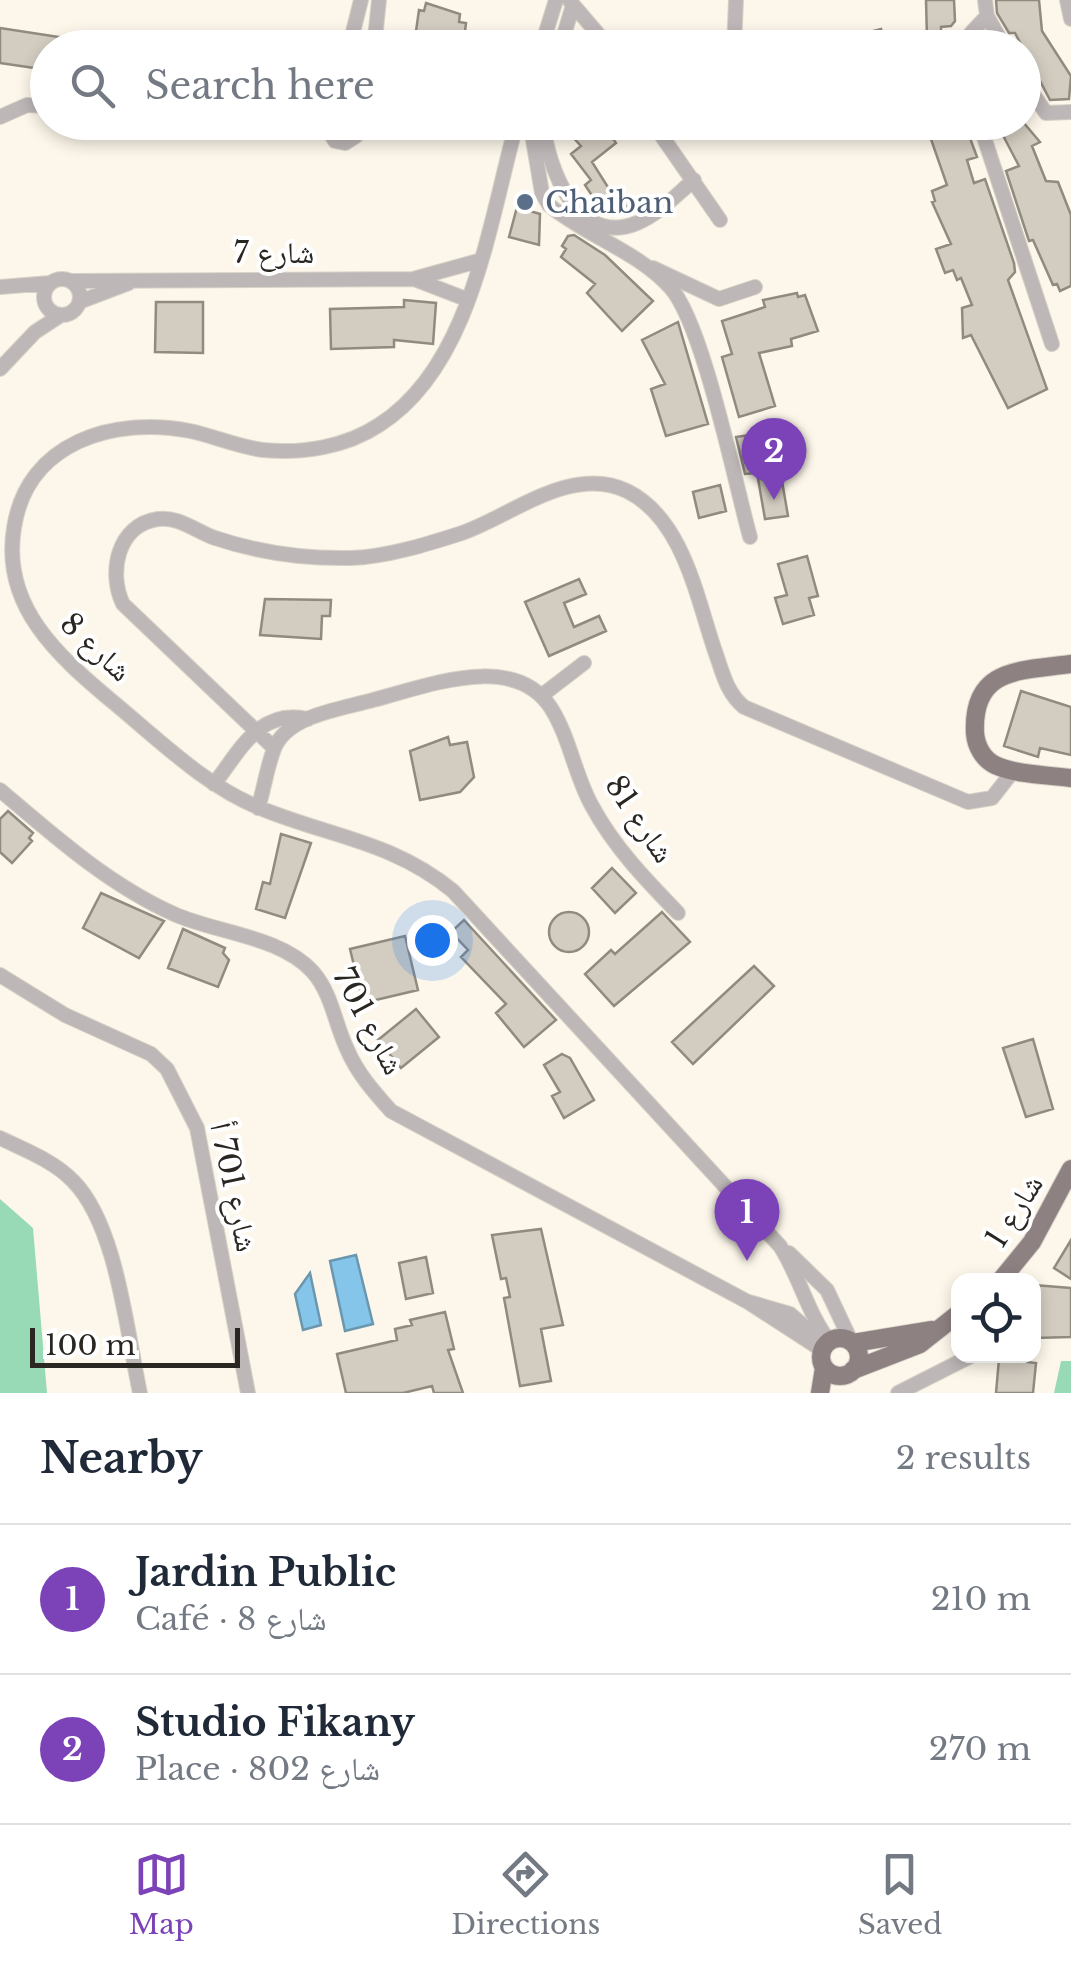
<!DOCTYPE html>
<meta charset="utf-8">
<style>
body{margin:0;font-family:"Libre Baskerville","Noto Naskh Arabic",serif;background:#f6f6f7;color:#1f2937}
.controls{position:absolute;right:30px;bottom:30px;display:grid;overflow:hidden;border-radius:20px;box-shadow:0 5px 15px #0003}
.controls button{width:90px;height:90px;display:grid;place-items:center;padding:0;border:0;border-bottom:2px solid #e0e1e3;background:#fff;color:#1f2937;font:50px sans-serif}
.scale{position:absolute;left:30px;bottom:25px;width:210px;box-sizing:border-box;padding-left:10px;border:5px solid #2a2723;border-top:0;font-size:28px;line-height:35px;white-space:nowrap;color:#2a2723;-webkit-text-stroke:8px #fff;paint-order:stroke}
.you{position:absolute;left:432px;top:940px;width:35px;height:35px;margin:-25px;border:8px solid #fff;border-radius:50%;background:#1a73e8;box-shadow:0 0 0 15px #1a73e833}
.badge{display:grid;place-items:center;width:65px;height:65px;border-radius:50%;background:#7c42b8;color:#fff;font-size:32px;font-weight:700}
.pin{position:absolute;translate:-50% -82px;filter:drop-shadow(0 2px 5px #0008)}
.pin::after{content:'';position:absolute;top:52px;width:35px;height:30px;background:inherit;clip-path:polygon(0 0,100% 0,50% 100%)}
.list{margin:0;padding:0;list-style:none}
h2{display:flex;justify-content:space-between;align-items:center;height:130px;margin:0;padding:0 40px;font-size:42px}
h2 small{font-size:32px;font-weight:400;color:#747a83}
.list li{display:grid;grid-template-columns:65px 1fr auto;gap:30px;align-items:center;box-sizing:border-box;height:150px;padding:0 40px;border-top:2px solid #e0e1e3}
.list b{display:block;font-size:38px;white-space:nowrap}
.list p{margin:0;font-size:32px;white-space:nowrap;color:#747a83}
.list em{font-size:32px;font-style:normal;color:#747a83}
.icon{flex:none;width:55px;height:55px;fill:none;stroke:currentColor;stroke-width:2;stroke-linecap:round;stroke-linejoin:round}
.map{position:relative;flex:none;width:1071px;height:1393px;overflow:hidden}
.search{position:absolute;background:#fff;box-shadow:0 5px 15px #0003;left:30px;right:30px;top:30px;height:110px;display:flex;align-items:center;gap:25px;box-sizing:border-box;padding:0 35px;border-radius:55px;color:#747a83;font-size:38px}
.sheet{height:430px;background:#fff}
nav{display:flex;justify-content:space-around;align-items:center;box-sizing:border-box;height:140px;border-top:2px solid #e0e1e3;background:#fff;font-size:28px;color:#747a83}
nav a{display:grid;justify-items:center;gap:5px}
nav .on{color:#7c42b8}
.map>svg:first-child{display:block}
.forest{fill:#99dab6}
.water{fill:#85c5e9;stroke:#6a96ae;stroke-width:2.5}
.building{fill:#d3ccc1;stroke:#908a7f;stroke-width:2.5}
.lines{fill:none;stroke-linecap:round;stroke-linejoin:round}
.minor-casing{stroke:#d7d2c7;stroke-width:16}
.major-casing{stroke:#d7d2c7;stroke-width:20}
.minor{stroke:#beb7b7;stroke-width:14}
.major{stroke:#8d8182;stroke-width:18}
.service-dot{fill:#5c6f8a;stroke:#fff;stroke-width:4}
.labels{text-anchor:middle;dominant-baseline:central;stroke-width:8;stroke-linejoin:round;paint-order:stroke}
.service-label{font-size:30px;fill:#4e5e75;stroke:#fff;text-anchor:start}
.street-label{font-size:30px;fill:#2a2723;stroke:#fff}
</style>
<div class="map">
<svg width="1071" height="1393" viewBox="0 0 1071 1393">
<rect width="100%" height="100%" fill="#fdf7eb"/>
<path class="forest" d="M0 1199 33 1228 47 1393H0Z
M1061 1361H1071V1393H1054Z"/>
<path class="water" d="M356 1255 373 1324 345 1331 330 1261Z
M310 1273 321 1325 303 1330 295 1294Z"/>
<path class="building" d="M926 0H954L955 21 951 26 941 27V38L927 39Z
M996 0H1039L1042 31 1071 76 1069 99 1050 100 1015 33H1009L997 13Z
M426 3 460 14 459 22 466 23 463 48H419L420 39 415 38 419 10 424 11Z
M0 28 85 41 84 48H48V70L0 63Z
M881 29 886 48H857L854 36Z
M580 122H601L616 143 592 162 611 192 619 187 630 205 612 216 604 214 585 185 591 180 571 154 581 146 569 133Z
M925 122H964L977 157 967 160 974 183 985 179 1014 263 1015 272 1008 280 1047 389 1008 408 971 335 963 338 962 308 972 305 961 278 957 280 953 270 945 273 936 249 951 244 932 202 935 201 932 191 947 185Z
M996 122H1023L1040 142 1032 146 1046 181 1058 182 1071 215V286L1060 291 1057 284 1053 285 1033 240 1029 241 1006 171 1019 166Z
M517 207 540 214 539 245 509 237Z
M574 235 605 255 653 301 622 331 587 293 595 284 561 257 566 249 562 246 568 236Z
M797 293 798 297 805 295 818 331 791 339 792 346 759 353 775 406 739 417 722 357 732 354 722 321 765 307 763 300Z
M404 300 436 303 433 344 394 340V347L331 349 330 309 404 307Z
M156 302H203V353L155 352Z
M678 322 708 424 666 436 651 389 665 384 642 340Z
M763 433 771 483 782 481 788 516 765 519 757 473 745 474 736 437Z
M720 485 726 511 699 518 693 492Z
M807 556 818 596 809 598 814 615 783 624 775 598 787 595 778 564Z
M579 579 586 594 564 603 574 627 599 616 606 631 549 656 525 602Z
M265 599 331 600 330 616H322L321 639 260 635Z
M1021 691 1071 707V755L1040 748 1038 757 1004 746Z
M448 737 450 745 467 742 474 777 460 792 420 800 410 751Z
M8 811 33 833 29 838 32 841 12 863 0 852V819Z
M281 834 311 843 285 918 256 909 263 882 270 884Z
M612 868 636 893 615 913 592 888Z
M101 893 164 921 139 958 83 928Z
M662 912 690 942 614 1006 585 974 611 950 615 954Z
M549 932a20 20 0 1 1 40 0a20 20 0 1 1-40 0Z
M464 920 556 1020 524 1047 496 1013 506 1004 461 957 468 950 451 932Z
M183 929 225 948 223 953 229 960 218 987 168 968Z
M405 936 418 990 363 1003 350 949Z
M754 966 774 986 693 1064 672 1042Z
M416 1009 439 1037 401 1068 378 1040Z
M1033 1039 1053 1109 1026 1117 1003 1048Z
M562 1054 570 1058 594 1100 564 1118 552 1096 560 1092 544 1065Z
M541 1229 563 1325 541 1329 551 1381 520 1386 504 1298 510 1297 506 1278 501 1279 492 1235Z
M1071 1240V1279L1054 1268Z
M426 1257 433 1293 406 1299 399 1263Z
M1034 1285 1071 1288V1337L1034 1338Z
M445 1312 454 1349 448 1350 463 1393H434L432 1386 403 1393H346L337 1354 397 1340 395 1329 412 1325 410 1320Z
M999 1359 1036 1363 1033 1393H996Z"/>
<g class="lines">
<g class="minor-casing">
<path id="minor" d="M569 0 610 48
M985 0 987 16
M1067 0 1071 19
M349 48 361 0
M374 48 379 0
M541 48 556 0
M560 48 573 5
M734 48 736 0
M966 48 971 33 987 16 1005 48
M1024 81 1046 113 1071 112
M0 117 27 105 48 106
M209 122 328 130 335 141 345 143 356 136 361 122
M517 122C489 222 472 366 379 425 346 447 302 454 263 450 238 447 214 436 190 431 114 416 27 442 14 528 1 606 58 656 113 702 158 739 205 786 260 808 330 837 392 841 453 891L780 1246C800 1277 807 1312 829 1341
M530 122 542 193 549 205C586 236 637 251 670 287 703 323 735 483 750 537
M543 122C547 166 577 248 637 223 659 214 676 195 694 180
M652 122 720 220
M979 122 1052 344
M653 268 719 299 755 287
M414 279 466 299
M44 297a18 18 0 1 1 36 0a18 18 0 1 1-36 0Z
M72 281 413 279 478 261
M0 287 50 283
M79 302 129 283
M0 369 35 332 61 315
M541 696 584 663
M274 748 123 604C108 573 117 525 158 519 179 516 197 532 215 538 257 552 306 559 351 558 386 557 428 544 462 533 511 516 572 464 627 491 684 519 697 600 716 654 723 674 727 693 744 707L968 802 992 798 1014 770
M214 784C240 751 259 708 308 719
M0 790C54 836 109 885 174 914 216 933 281 936 313 972 332 994 335 1024 347 1049 357 1073 374 1092 391 1111L748 1302 822 1350
M258 808C264 789 267 767 274 749 287 715 342 709 373 700 425 687 514 650 551 708 570 738 575 776 592 806 614 847 646 880 678 913
M0 975 65 1015 151 1054 167 1069 197 1128 248 1393
M0 1138C25 1150 54 1161 73 1181 117 1225 127 1334 140 1393
M789 1253 827 1290 851 1341
M749 1302 790 1314 820 1340
M898 1393 971 1356"/>
</g>
<g class="major-casing">
<path id="major" d="M1071 664C1020 671 972 667 975 733 976 746 983 759 995 765 1017 775 1047 775 1071 778
M1001 1280 1032 1242 1071 1169
M821 1357a19 19 0 1 1 38 0a19 19 0 1 1-38 0Z
M853 1343 932 1330
M853 1370 920 1344 958 1314
M820 1393 824 1368"/>
</g>
<use href="#minor" class="minor"/>
<use href="#major" class="major"/>
</g>
<circle class="service-dot" cx="525" cy="202" r="10"/>
<g class="labels">
<g class="service-label">
<text x="545" y="202">Chaiban</text>
</g>
<g class="street-label">
<text x="274" y="252">شارع 7</text>
<text transform="translate(96 647) rotate(43)">شارع 8</text>
<text transform="translate(640 819) rotate(56)">شارع 81</text>
<text transform="translate(369 1021) rotate(62)">شارع 701</text>
<text transform="translate(234 1187) rotate(78)">شارع 701 أ</text>
<text transform="translate(1014 1211) rotate(-58)">شارع 1</text>
</g>
</g>
</svg>
<div class="controls">
<button><svg class="icon" aria-label="locate" viewBox="0 0 24 24"><circle cx="12" cy="12" r="6"/><path d="M12 2v4M12 18v4M2 12h4M18 12h4"/></svg></button>
</div>
<div class="scale">100 m</div>
<div class="you"></div>
<div class="pin badge" style="left:747px;top:1261px">1</div>
<div class="pin badge" style="left:774px;top:500px">2</div>
<div class="search"><svg class="icon" aria-label="search" viewBox="0 0 24 24"><circle cx="10" cy="10" r="6"/><path d="M15 15l6 6"/></svg>Search here</div>
</div>
<section class="sheet">
<h2>Nearby<small>2 results</small></h2>
<ul class="list">
<li><span class="badge">1</span><div><b>Jardin Public</b><p>Café · شارع 8</p></div><em>210 m</em></li>
<li><span class="badge">2</span><div><b>Studio Fikany</b><p>Place · شارع 802</p></div><em>270 m</em></li>
</ul>
</section>
<nav>
<a class="on"><svg class="icon" aria-label="map" viewBox="0 0 24 24"><path d="M3 6l6-2 6 2 6-2v14l-6 2-6-2-6 2zM9 4v14M15 6v14"/></svg>Map</a>
<a><svg class="icon" aria-label="directions" viewBox="0 0 24 24"><path d="M12 3l9 9-9 9-9-9zM9 14v-3h6M13 9l2 2-2 2"/></svg>Directions</a>
<a><svg class="icon" aria-label="saved" viewBox="0 0 24 24"><path d="M7 4h10v16l-5-4-5 4z"/></svg>Saved</a>
</nav>
